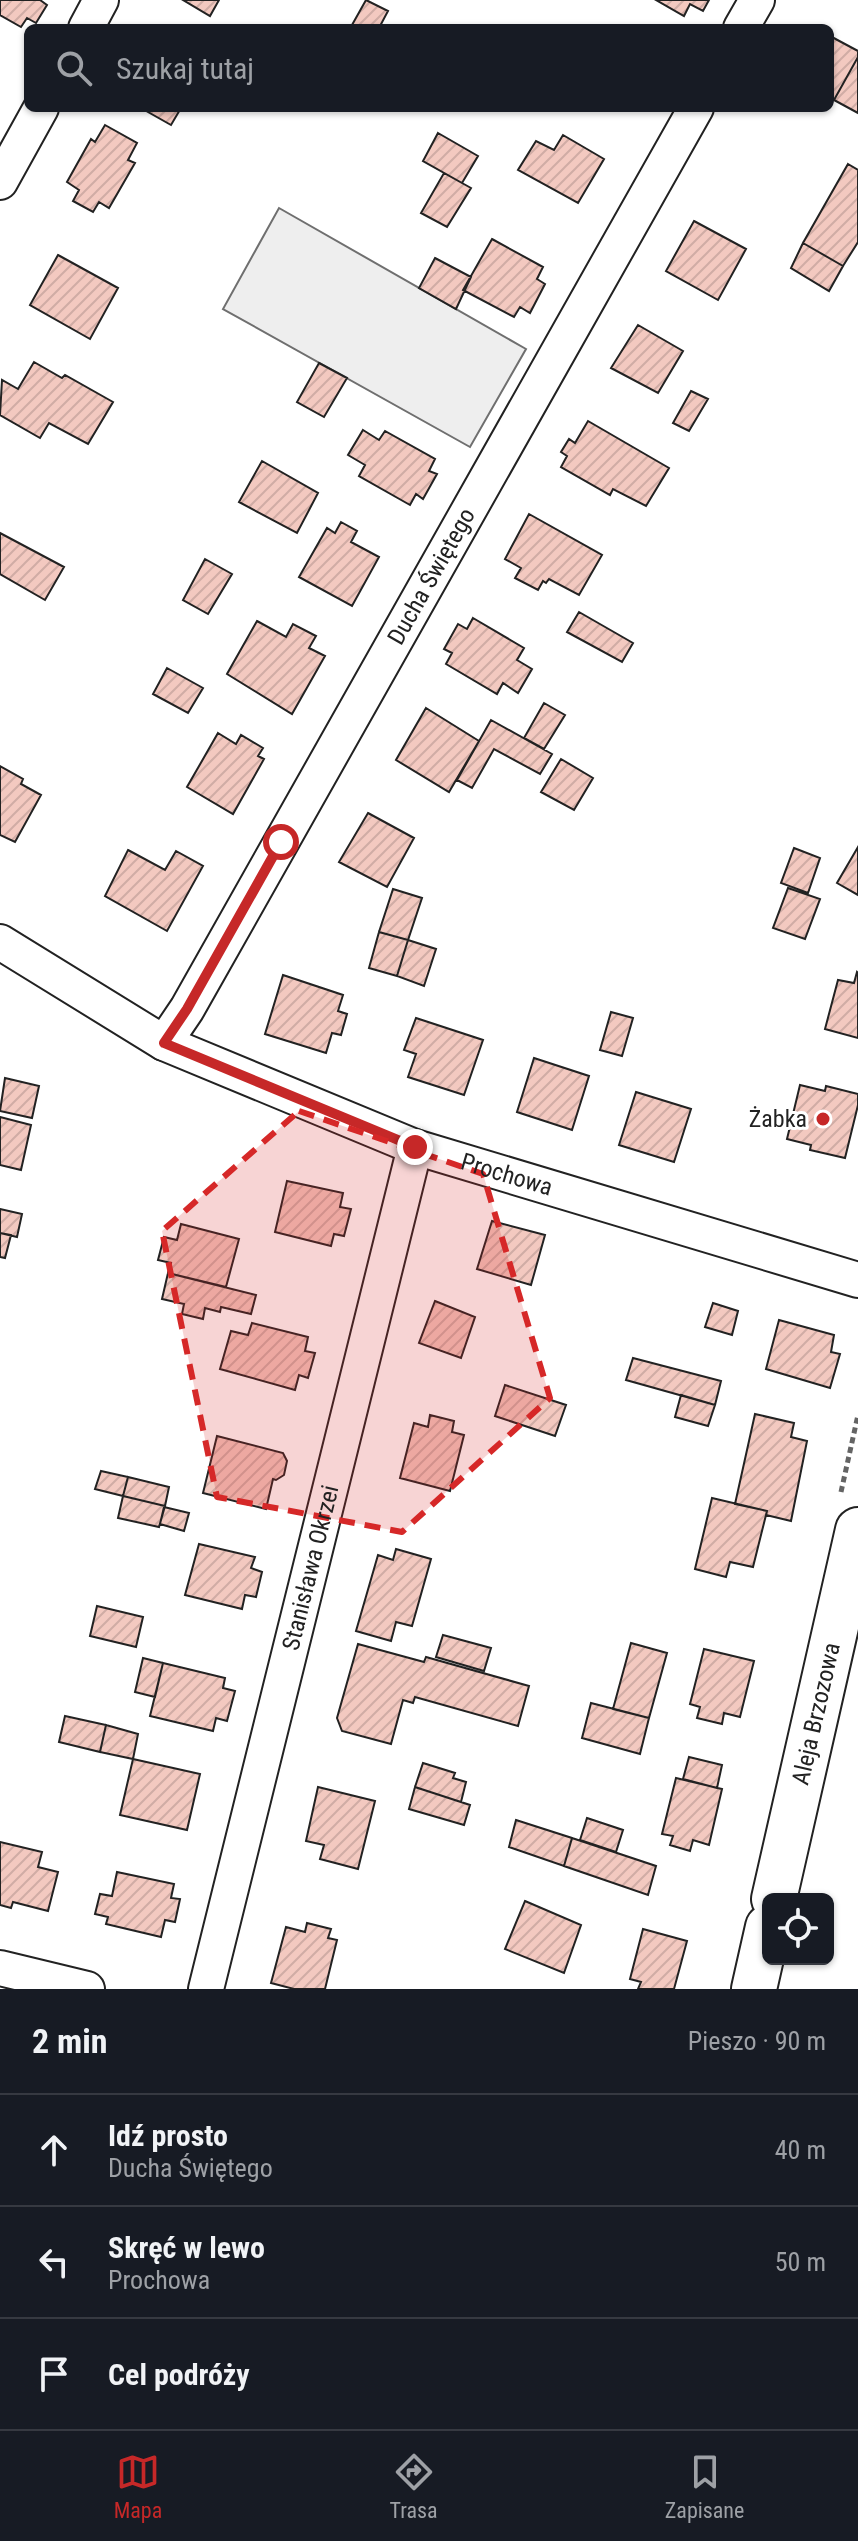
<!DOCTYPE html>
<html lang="pl">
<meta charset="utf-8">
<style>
body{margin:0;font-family:"Roboto Condensed",sans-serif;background:#242831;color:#f1f3f6}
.controls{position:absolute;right:24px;bottom:24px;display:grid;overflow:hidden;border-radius:12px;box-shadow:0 2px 6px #0004}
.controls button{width:72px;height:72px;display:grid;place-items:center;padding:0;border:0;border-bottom:2px solid #363941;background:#171b24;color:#f1f3f6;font:40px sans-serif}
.stop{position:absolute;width:24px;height:24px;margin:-18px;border:6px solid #c62828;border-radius:50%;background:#fff}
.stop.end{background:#c62828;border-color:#fff;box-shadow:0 2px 8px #0008}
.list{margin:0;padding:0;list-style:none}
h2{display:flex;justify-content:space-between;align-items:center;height:104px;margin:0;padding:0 32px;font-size:34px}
h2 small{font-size:26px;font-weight:400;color:#9ea1a6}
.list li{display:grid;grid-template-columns:52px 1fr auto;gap:24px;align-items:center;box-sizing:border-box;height:112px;padding:0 32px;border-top:2px solid #363941}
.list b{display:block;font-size:30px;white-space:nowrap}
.list p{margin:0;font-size:26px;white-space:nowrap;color:#9ea1a6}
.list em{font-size:26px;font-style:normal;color:#9ea1a6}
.icon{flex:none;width:44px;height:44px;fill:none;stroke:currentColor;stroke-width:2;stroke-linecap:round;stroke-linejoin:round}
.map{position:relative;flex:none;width:858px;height:1989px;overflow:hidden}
.search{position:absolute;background:#171b24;box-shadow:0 2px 6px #0004;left:24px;right:24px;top:24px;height:88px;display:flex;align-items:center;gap:20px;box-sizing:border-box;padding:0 28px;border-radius:12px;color:#9ea1a6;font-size:30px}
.sheet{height:440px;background:#171b24}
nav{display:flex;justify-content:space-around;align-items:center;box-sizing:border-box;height:112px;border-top:2px solid #363941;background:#171b24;font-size:22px;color:#9ea1a6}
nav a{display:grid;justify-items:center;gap:4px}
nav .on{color:#c62828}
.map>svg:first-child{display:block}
.grass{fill:#eee;stroke:#6f6f6f;stroke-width:2}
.building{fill:url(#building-hatch);stroke:#222;stroke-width:2}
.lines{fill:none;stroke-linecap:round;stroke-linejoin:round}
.street-casing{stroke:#222;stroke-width:38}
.secondary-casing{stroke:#222;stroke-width:48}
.path{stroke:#646464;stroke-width:5;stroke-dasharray:6 4;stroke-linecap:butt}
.street{stroke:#fff;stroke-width:34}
.secondary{stroke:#fff;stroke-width:44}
.route{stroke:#c62828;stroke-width:10}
.marked{fill:#d62828;fill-opacity:0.2;stroke:#d62828;stroke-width:6;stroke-dasharray:16 10;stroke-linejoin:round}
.poi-dot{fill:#c62828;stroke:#fff;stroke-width:3}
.labels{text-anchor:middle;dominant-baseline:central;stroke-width:6;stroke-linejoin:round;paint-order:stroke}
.street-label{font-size:24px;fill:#222;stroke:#fff}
.poi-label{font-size:24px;fill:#222;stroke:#fff;text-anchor:end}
</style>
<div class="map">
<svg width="858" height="1989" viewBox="0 0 858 1989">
<defs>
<pattern id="building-hatch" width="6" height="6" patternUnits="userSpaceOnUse" patternTransform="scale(2)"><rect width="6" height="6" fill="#f3c9c0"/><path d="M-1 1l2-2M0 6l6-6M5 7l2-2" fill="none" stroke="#d0aca5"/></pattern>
</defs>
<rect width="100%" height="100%" fill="#fff"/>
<path class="grass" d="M279 208 526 349 470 447 223 309Z"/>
<path class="building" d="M0 0H40L47 5 36 23 27 18 21 27 0 15Z
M183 0H219L210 16Z
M366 0 388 11 379 28H356L352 25Z
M656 0H709L703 11 690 4 684 16Z
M830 36 858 51V57L834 100 830 98Z
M858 57V113L834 100Z
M141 108H181L171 125Z
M105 125 137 143 128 160 135 163 109 208 99 202 93 212 73 201 79 190 67 182 91 139 95 142Z
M438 133 478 156 462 183 423 161Z
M563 135 604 159 578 203 518 170 536 141 554 150Z
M848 164 858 170V242L843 266 803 243Z
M444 173 471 188 447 227 421 213Z
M694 221 746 249 718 300 666 271Z
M492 239 543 267 537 279 545 284 530 313 520 307 514 317 463 290Z
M803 243 843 266 829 291 791 268Z
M58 255 118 288 90 339 30 305Z
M435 258 471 277 456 309 419 288Z
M638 325 683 351 658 393 611 368Z
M34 362 62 378 65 375 113 402 88 444 49 423 40 438 0 415 2 380 18 389Z
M319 363 347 378 324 417 297 402Z
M691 391 708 399 689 431 673 423Z
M588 421 669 468 646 506 613 489 610 495 561 467 567 456 561 452 569 439 575 443Z
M363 430 379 440 385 431 435 459 429 471 437 474 423 499 416 494 410 505 359 476 365 465 348 455Z
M262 461 318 493 297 533 239 502Z
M529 514 602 555 579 595 549 579 546 583 543 581 538 590 515 578 521 568 505 559Z
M341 522 357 531 351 542 379 557 352 606 299 577 327 528 335 533Z
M0 533 64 567 45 600 0 574Z
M205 559 232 574 208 614 183 600Z
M579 612 633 643 622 662 567 632Z
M473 618 524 648 517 660 532 669 518 693 503 683 497 694 446 664 452 653 444 649 458 624 467 629Z
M257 621 286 637 293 624 316 636 309 648 325 656 292 714 227 674Z
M167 668 203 688 188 713 153 694Z
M544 703 565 715 544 749 524 738Z
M426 708 479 741 449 792 396 760Z
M491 720 552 754 540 774 494 749 472 788 457 780Z
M218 733 236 744 241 735 263 748 258 756 264 759 233 814 187 787Z
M561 759 593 778 574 810 541 792Z
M0 766 23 779 21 784 41 795 15 842 0 835Z
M368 813 414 838 387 887 339 862Z
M858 847V895L837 883Z
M794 848 820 858 808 893 781 883Z
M128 850 165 870 176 851 203 866 167 931 105 896Z
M788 888 820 899 805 939 773 928Z
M393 889 422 898 408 940 379 932Z
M379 932 408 940 397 976 369 968Z
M408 940 436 949 424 986 397 976Z
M857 972 858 973V1038L825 1029 838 980 854 983Z
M283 975 343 995 338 1011 347 1014 341 1035 332 1033 326 1053 265 1034Z
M611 1012 633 1018 622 1056 600 1050Z
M416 1018 483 1040 464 1095 408 1077 416 1054 404 1050Z
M534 1058 589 1076 572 1130 517 1112Z
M5 1078 39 1086 32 1118 0 1111Z
M800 1085 825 1091 826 1086 858 1094V1105L845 1158 810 1150 811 1145 787 1139Z
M636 1092 691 1109 674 1162 619 1145Z
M0 1117 31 1125 21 1170 0 1165Z
M287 1181 343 1193 340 1207 351 1209 344 1236 334 1234 331 1246 275 1232Z
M0 1209 22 1214 17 1237 0 1233Z
M492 1221 545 1235 531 1285 477 1269Z
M181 1224 239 1239 226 1287 168 1273 171 1263 158 1260 164 1237 177 1240Z
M0 1233 11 1235 5 1258 0 1257Z
M168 1273 256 1295 251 1314 221 1307 220 1312 205 1308 203 1319 182 1314 184 1304 162 1299Z
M435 1301 475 1317 461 1358 419 1343Z
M713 1303 738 1311 732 1335 705 1327Z
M779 1320 834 1335 831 1352 840 1354 830 1388 766 1369Z
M252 1323 308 1337 305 1351 315 1353 308 1378 299 1375 295 1390 220 1369 231 1331 248 1335Z
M633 1358 721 1381 715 1405 626 1380Z
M505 1385 566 1405 555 1436 495 1416Z
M681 1395 715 1405 708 1426 675 1417Z
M755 1414 794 1423 791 1437 807 1441 791 1521 766 1515 767 1511 735 1504Z
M430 1415 454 1421 452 1432 464 1435 450 1491 400 1478 414 1423 428 1427Z
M217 1436 283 1453 287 1461 284 1475 276 1480 273 1479 266 1509 203 1493Z
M101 1471 128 1477 123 1496 95 1489Z
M128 1477 169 1487 165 1506 123 1496Z
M123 1496 165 1506 159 1527 118 1518Z
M712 1498 767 1511 753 1567 730 1562 726 1577 695 1569Z
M164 1507 189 1513 184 1531 160 1524Z
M199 1544 255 1557 251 1568 262 1572 256 1597 245 1595 242 1609 185 1595Z
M396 1549 431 1559 412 1626 396 1622 391 1641 356 1631 378 1555 393 1560Z
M97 1606 143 1617 136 1647 90 1636Z
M443 1635 491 1648 484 1671 436 1657Z
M631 1643 667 1653 649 1718 613 1709Z
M358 1644 424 1662 426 1657 529 1686 518 1726 415 1697 413 1703 403 1700 391 1744 342 1731 337 1718Z
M704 1649 754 1661 740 1717 724 1713 722 1724 697 1718 700 1707 690 1704Z
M143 1658 163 1663 155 1697 135 1692Z
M163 1663 225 1678 223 1688 235 1691 227 1721 216 1718 213 1731 150 1716Z
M591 1703 649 1718 640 1754 582 1738Z
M65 1716 106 1725 100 1752 59 1742Z
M106 1725 138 1734 133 1759 100 1752Z
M689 1757 722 1765 717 1788 683 1779Z
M133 1759 200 1774 187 1830 120 1815Z
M423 1763 455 1773 453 1778 466 1782 461 1802 415 1787Z
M676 1778 722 1789 709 1845 693 1840 690 1851 670 1845 673 1836 662 1834Z
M318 1787 375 1801 358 1869 320 1859 324 1845 306 1841Z
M415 1787 470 1805 464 1825 409 1809Z
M587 1818 623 1830 616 1852 580 1840Z
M516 1820 572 1838 564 1866 509 1847Z
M572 1838 656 1866 648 1895 564 1866Z
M0 1842 42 1852 38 1867 58 1872 48 1911 13 1902 11 1908 0 1905Z
M117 1872 174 1884 171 1898 180 1899 175 1922 165 1920 161 1937 106 1924 108 1917 95 1914 100 1894 112 1896Z
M525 1901 581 1925 564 1973 505 1949Z
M307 1923 331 1929 328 1938 337 1940 325 1989H294L271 1983 286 1927 305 1932Z
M643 1929 687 1941 674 1989H638L641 1982 630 1979Z"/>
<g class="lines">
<g class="street-casing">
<g id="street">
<path d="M86 28 101 0"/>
<path d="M741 28 757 0"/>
<path d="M0 182 41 108"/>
<path id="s1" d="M0 942 164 1043 415 1147 858 1280"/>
<path id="s2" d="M164 1043 187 1009 696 108"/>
<path d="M0 1968 87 1989"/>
<path id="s3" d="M206 1989 415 1147"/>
</g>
</g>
<g class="secondary-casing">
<g id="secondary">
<path id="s4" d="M774 1899 858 1530"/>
<path d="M754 1989 768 1927"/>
</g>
</g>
<path class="path" d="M841 1492 858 1415"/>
<use href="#street" class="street"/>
<use href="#secondary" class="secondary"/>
</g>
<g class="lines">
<path class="route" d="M281 842 187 1009 164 1043 415 1147"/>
</g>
<path class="marked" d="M299 1111 483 1174 550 1398 402 1532 217 1497 162 1231Z"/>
<circle class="poi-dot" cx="823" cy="1119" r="8"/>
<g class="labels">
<g class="street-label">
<text stroke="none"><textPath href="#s2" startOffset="538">Ducha Świętego</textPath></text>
<text stroke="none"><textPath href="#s1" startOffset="560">Prochowa</textPath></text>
<text stroke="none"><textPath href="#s3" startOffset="434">Stanisława Okrzei</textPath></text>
<text stroke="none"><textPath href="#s4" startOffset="190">Aleja Brzozowa</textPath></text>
</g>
<g class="poi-label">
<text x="807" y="1119">Żabka</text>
</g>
</g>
</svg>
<div class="controls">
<button><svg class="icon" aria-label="locate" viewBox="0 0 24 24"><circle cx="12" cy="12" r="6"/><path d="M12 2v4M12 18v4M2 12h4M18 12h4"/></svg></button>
</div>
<div class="stop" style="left:281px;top:842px"></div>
<div class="stop end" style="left:415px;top:1147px"></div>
<div class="search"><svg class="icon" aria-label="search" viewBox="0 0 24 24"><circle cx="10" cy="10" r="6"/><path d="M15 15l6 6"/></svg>Szukaj tutaj</div>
</div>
<section class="sheet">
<h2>2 min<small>Pieszo · 90 m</small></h2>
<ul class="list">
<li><svg class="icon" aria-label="ahead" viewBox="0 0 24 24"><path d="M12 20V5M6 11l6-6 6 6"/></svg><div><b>Idź prosto</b><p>Ducha Świętego</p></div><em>40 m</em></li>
<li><svg class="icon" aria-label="left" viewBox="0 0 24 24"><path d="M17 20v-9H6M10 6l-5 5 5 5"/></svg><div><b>Skręć w lewo</b><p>Prochowa</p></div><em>50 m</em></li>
<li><svg class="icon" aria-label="arrive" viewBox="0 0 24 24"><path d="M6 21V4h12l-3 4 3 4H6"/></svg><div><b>Cel podróży</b></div></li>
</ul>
</section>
<nav>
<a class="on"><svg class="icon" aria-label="map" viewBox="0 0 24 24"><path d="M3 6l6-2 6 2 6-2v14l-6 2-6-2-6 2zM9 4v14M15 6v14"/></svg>Mapa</a>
<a><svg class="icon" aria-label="directions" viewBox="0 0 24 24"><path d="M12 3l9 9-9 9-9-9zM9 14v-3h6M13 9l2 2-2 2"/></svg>Trasa</a>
<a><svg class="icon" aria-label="saved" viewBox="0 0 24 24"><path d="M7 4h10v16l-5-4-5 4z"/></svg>Zapisane</a>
</nav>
